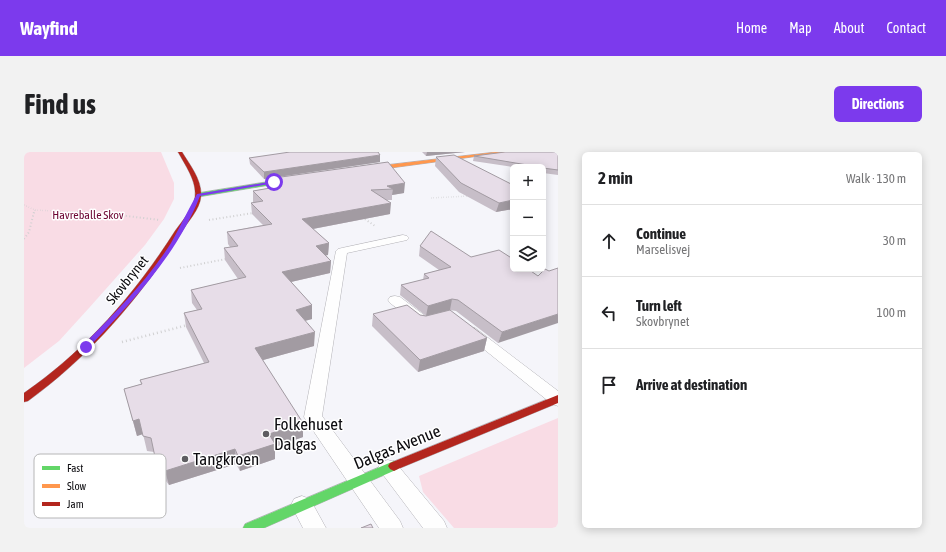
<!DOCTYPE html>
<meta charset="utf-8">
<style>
body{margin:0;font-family:"Asap Condensed",sans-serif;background:#f2f2f2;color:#202124}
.controls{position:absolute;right:12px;top:12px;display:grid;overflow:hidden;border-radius:6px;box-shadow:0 2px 10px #0003}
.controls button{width:36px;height:36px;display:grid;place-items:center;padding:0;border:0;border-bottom:1px solid #e0e0e0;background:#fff;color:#202124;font:20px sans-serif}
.stop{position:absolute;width:12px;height:12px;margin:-9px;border:3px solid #7c3aed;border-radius:50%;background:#fff}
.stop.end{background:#7c3aed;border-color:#fff;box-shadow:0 1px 4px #0008}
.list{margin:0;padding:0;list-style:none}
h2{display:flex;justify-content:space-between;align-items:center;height:52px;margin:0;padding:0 16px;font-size:17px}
h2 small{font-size:13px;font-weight:400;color:#757577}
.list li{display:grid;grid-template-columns:26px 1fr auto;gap:12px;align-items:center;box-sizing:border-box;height:72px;padding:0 16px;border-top:1px solid #e0e0e0}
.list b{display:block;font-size:15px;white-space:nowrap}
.list p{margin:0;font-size:13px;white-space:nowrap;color:#757577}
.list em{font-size:13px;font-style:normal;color:#757577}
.icon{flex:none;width:22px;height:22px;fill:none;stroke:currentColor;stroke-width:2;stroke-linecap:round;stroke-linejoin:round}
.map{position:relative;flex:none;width:534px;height:376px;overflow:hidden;border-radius:6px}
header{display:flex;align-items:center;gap:24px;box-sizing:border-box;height:56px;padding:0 20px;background:#7c3aed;color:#fff}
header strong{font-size:19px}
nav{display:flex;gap:22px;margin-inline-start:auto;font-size:14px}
.intro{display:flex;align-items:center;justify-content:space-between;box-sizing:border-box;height:96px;padding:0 24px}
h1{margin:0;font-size:28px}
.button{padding:10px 18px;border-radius:6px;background:#7c3aed;color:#fff;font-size:14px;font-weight:700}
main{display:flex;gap:24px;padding:0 24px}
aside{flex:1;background:#fff;border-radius:6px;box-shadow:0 2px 10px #0003}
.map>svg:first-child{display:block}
.green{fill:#f9dce5}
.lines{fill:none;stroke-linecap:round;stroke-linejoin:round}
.lane-casing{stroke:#b3b2b7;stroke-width:1}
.fast-casing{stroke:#b3b2b7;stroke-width:1}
.slow-casing{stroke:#b3b2b7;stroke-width:1}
.jam-casing{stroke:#b3b2b7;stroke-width:1}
.path-far2{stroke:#d0d0d1;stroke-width:1.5;stroke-dasharray:0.5 2;stroke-linecap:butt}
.path-far1{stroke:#d0d0d1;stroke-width:2;stroke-dasharray:1 2.5;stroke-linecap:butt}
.path{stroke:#d0d0d1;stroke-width:2.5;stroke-dasharray:1 3;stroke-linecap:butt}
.lane{fill:#fefefe;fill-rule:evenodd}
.fast{fill:#63d668;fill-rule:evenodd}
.slow{fill:#ff974d;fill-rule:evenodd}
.jam{fill:#b3261e;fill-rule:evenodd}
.wall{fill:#c7bec8}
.shaded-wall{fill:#a29ba2}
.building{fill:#e7dde8;stroke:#a29ba2}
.route{fill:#7c3aed}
.poi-dot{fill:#5e5d61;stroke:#fff;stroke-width:1.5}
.labels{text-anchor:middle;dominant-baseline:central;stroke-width:3;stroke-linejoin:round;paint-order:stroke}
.far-park-label{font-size:12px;fill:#6d0633;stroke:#fff}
.street-label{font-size:14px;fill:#0c0b0f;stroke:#fff}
.near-poi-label{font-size:17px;fill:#0c0b0f;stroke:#fff;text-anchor:start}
.near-street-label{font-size:17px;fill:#0c0b0f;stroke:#fff}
.key{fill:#fff;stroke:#b6b6b7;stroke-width:1}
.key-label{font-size:11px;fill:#0c0b0f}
</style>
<header>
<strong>Wayfind</strong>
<nav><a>Home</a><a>Map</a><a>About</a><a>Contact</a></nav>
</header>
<div class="intro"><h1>Find us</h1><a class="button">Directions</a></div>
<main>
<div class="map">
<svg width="534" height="376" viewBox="0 0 534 376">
<rect width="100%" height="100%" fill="#f5f5fa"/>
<path class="green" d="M0 0H137L150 31V47L140 67 121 93 65 156 35 189 0 216Z
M534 266V376H430L399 340 395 324Z"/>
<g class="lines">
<g class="lane-casing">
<path id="lane" d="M379 83 383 84 385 86 383 88 323 101 298 264 376 369 379 376H355L280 265 312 99 314 97 318 96Z
M371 144 376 145 400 163 402 166 400 169C388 172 376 158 366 151L364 148 366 145Z
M446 175 451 176 534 239V254L528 252 441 182 439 179 441 176Z
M364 308 371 310 420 369 423 376H399L354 316 357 310Z
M278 344 286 347 302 376H279L267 353 270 347Z"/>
</g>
<g class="fast-casing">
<path id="fast" d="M280 24 282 25V27L174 45 171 43 174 41Z
M370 309 374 311 376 314 374 317 240 376H219L221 372Z"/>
</g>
<g class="slow-casing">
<path id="slow" d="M472 0H485L337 20 334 18 337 16Z"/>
</g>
<g class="jam-casing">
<path id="jam" d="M154 0H158C166 13 178 28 177 44 176 58 163 70 157 81 116 146 66 204 4 249L0 250V241C62 198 111 142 151 79 158 69 169 57 171 45 173 29 161 13 154 0Z
M534 243V251L374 317 370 319 366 317 364 314 366 311Z"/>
</g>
<path class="path-far2" d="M407 46 446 44
M0 53 11 58 10 61
M11 58 71 61"/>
<path class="path-far1" d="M53 60 86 62 136 68
M338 65 351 74
M185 68 229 61
M0 87 5 80 10 60
M156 116 202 107"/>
<path class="path" d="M98 190 164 173"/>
<use href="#lane" class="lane"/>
<use href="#fast" class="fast"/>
<use href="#slow" class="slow"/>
<use href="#jam" class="jam"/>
</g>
<path class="wall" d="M398 0H441L402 4Z
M534 0V23L519 21V15H489L449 9 450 4Z
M412 5 489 33V57L472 60 435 40 411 14Z
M225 6 356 10 240 27 226 12Z
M364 10 380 41 368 43V48H363L366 62 289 77 305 91 304 103H302L307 109 306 121 267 130 288 153V167L281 169 290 194 239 208 279 285 251 295V307L216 319 212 312 145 333 135 320 130 300 123 299 119 282 113 284 100 237 117 232 116 228 180 211 162 175 160 161 173 158 168 151 167 138 214 127 201 108 200 96 206 95 204 92 203 80 239 73 228 62 227 51 230 50H229V39L250 35V26Z
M396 94 504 117 474 191 432 159 426 158 402 164 376 143 377 133 399 128 400 122 415 118 395 104Z
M349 162 396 163 463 186 460 199 394 220 348 174Z"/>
<path class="shaded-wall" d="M403 0H441L402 4Z
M356 3V10L240 27V20Z
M381 31 380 41 368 43 369 37 363 34Z
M489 48V57L472 60 475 51Z
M367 51 366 62 278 79V67Z
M305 91 304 103 291 106 292 94Z
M307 109 306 121 258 132V120Z
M428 147 426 158 402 164 404 154Z
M288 153V167L272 171V158Z
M534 162V171L474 191 478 180Z
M291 180 290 194 232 210 231 196Z
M463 186 460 199 394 220 396 208Z
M115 267 119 282 113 284 109 269Z
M279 271V285L251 295V307L216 319 214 304 245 282Z
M211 297 212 312 145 333 141 319Z"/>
<path class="building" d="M266 0H354L356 3 240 20 225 6Z
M481 0H534V18L519 16V15H515L450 4Z
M430 3 489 33V48L475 51 437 31 412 5Z
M364 10 381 31 363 34 369 37 347 38 367 51 278 67 305 91 292 94 307 109 258 120 288 153 272 158 291 180 231 196 279 271 245 282 251 292 214 304 211 297 141 319 131 305 127 286 119 284 115 267 109 269 100 237 118 232 116 228 185 210 160 161 178 157 167 138 222 125 200 96 214 94 203 80 248 72 227 51 239 49 229 39 258 34 250 26Z
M407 79 447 105 475 98 489 107V117H504L514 124 521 117 525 119 534 116V162L478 180 434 148 428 147 404 154 377 133 405 126 400 122 427 115 396 94Z
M383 153 396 163 402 164 426 158 463 186 396 208 349 162Z
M347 372 349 376H337Z"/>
<path class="route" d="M250 29 251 31 176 44C153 103 107 151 64 196H59V193C90 162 123 129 147 91 156 75 164 58 173 42Z"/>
<g class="poi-dot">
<circle cx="242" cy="282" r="4"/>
<circle cx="161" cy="307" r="4"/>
</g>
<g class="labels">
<g class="far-park-label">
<text x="64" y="63">Havreballe Skov</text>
</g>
<g class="street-label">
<text transform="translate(103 128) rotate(-51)">Skovbrynet</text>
</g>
<g class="near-poi-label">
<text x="250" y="272">Folkehuset<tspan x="250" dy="20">Dalgas</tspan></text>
<text x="169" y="307">Tangkroen</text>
</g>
<g class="near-street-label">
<text transform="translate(373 295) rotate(-22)">Dalgas Avenue</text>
</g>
</g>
<rect x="10" y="302" width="132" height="64" rx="6" class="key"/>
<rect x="18" y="314" width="18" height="4" fill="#63d668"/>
<rect x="18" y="332" width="18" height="4" fill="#ff974d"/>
<rect x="18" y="350" width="18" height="4" fill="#b3261e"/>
<g class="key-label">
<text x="43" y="320">Fast</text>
<text x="43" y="338">Slow</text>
<text x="43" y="356">Jam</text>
</g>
</svg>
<div class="controls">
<button>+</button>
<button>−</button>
<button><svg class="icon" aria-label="layers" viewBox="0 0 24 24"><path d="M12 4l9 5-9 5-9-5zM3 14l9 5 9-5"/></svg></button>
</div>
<div class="stop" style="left:250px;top:30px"></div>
<div class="stop end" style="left:62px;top:195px"></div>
</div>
<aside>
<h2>2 min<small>Walk · 130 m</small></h2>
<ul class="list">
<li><svg class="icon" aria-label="ahead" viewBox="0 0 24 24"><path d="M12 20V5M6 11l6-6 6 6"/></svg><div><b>Continue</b><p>Marselisvej</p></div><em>30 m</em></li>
<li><svg class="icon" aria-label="left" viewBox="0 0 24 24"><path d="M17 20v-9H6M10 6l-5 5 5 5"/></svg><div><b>Turn left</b><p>Skovbrynet</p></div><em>100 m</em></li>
<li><svg class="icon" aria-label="arrive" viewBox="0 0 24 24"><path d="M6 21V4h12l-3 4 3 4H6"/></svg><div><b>Arrive at destination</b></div></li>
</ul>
</aside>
</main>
